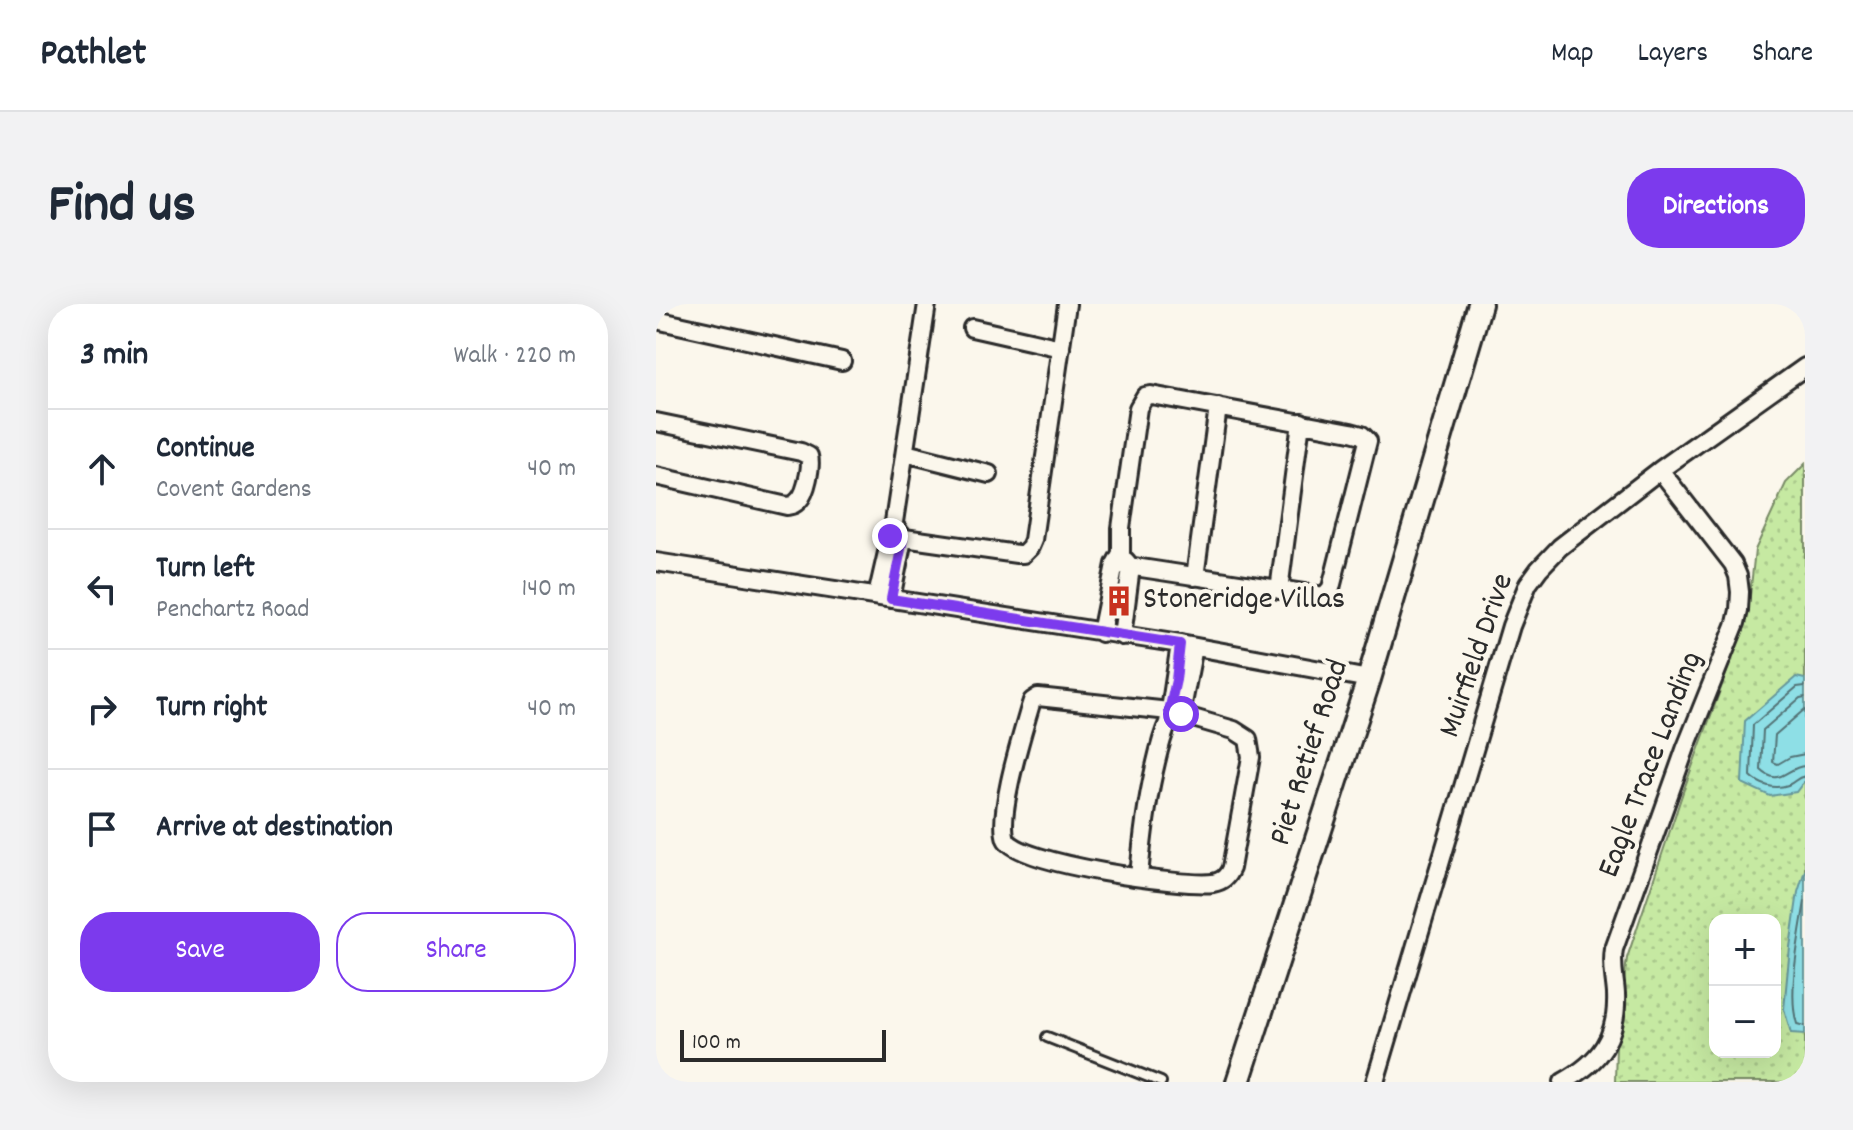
<!DOCTYPE html>
<meta charset="utf-8">
<style>
body{margin:0;font-family:Dekko,sans-serif;background:#f2f2f3;color:#1f2937}
.controls{position:absolute;right:24px;bottom:24px;display:grid;overflow:hidden;border-radius:16px;box-shadow:0 8px 32px #0002}
.controls button{width:72px;height:72px;display:grid;place-items:center;padding:0;border:0;border-bottom:2px solid #e0e1e3;background:#fff;color:#1f2937;font:40px sans-serif}
.scale{position:absolute;left:24px;bottom:20px;width:206px;box-sizing:border-box;padding-left:8px;border:4px solid #2b2b2b;border-top:0;font-size:22px;line-height:28px;white-space:nowrap;color:#2b2b2b;-webkit-text-stroke:6px #fbf7ec;paint-order:stroke}
.stop{position:absolute;width:24px;height:24px;margin:-18px;border:6px solid #7c3aed;border-radius:50%;background:#fff}
.stop.end{background:#7c3aed;border-color:#fff;box-shadow:0 2px 8px #0008}
.list{margin:0;padding:0;list-style:none}
h2{display:flex;justify-content:space-between;align-items:center;height:104px;margin:0;padding:0 32px;font-size:34px}
h2 small{font-size:26px;font-weight:400;color:#747a83}
.list li{display:grid;grid-template-columns:52px 1fr auto;gap:24px;align-items:center;box-sizing:border-box;height:120px;padding:0 32px;border-top:2px solid #e0e1e3}
.list b{display:block;font-size:30px;white-space:nowrap}
.list p{margin:0;font-size:26px;white-space:nowrap;color:#747a83}
.list em{font-size:26px;font-style:normal;color:#747a83}
.actions{display:flex;gap:16px;padding:24px 32px}
.actions a{flex:1;padding:18px 0;border:2px solid #7c3aed;border-radius:32px;text-align:center;font-size:28px;color:#7c3aed}
.actions .main{background:#7c3aed;color:#fff}
.icon{flex:none;width:44px;height:44px;fill:none;stroke:currentColor;stroke-width:2;stroke-linecap:round;stroke-linejoin:round}
.map{position:relative;flex:none;width:1149px;height:778px;overflow:hidden;border-radius:32px}
header{display:flex;align-items:center;gap:48px;box-sizing:border-box;height:112px;padding:0 40px;background:#fff;border-bottom:2px solid #e0e1e3}
header strong{font-size:38px}
nav{display:flex;gap:44px;margin-inline-start:auto;font-size:28px}
.intro{display:flex;align-items:center;justify-content:space-between;box-sizing:border-box;height:192px;padding:0 48px}
h1{margin:0;font-size:56px}
.button{padding:20px 36px;border-radius:32px;background:#7c3aed;color:#fff;font-size:28px;font-weight:700}
main{display:flex;gap:48px;padding:0 48px}
aside{flex:1;background:#fff;border-radius:32px;box-shadow:0 8px 32px #0002}
.map>svg:first-child{display:block}
.grass{fill:url(#grass-dots);stroke:#788a66;stroke-width:2;fill-rule:evenodd}
.water{fill:#8edfe6;stroke:#66979b;stroke-width:2}
.lines{fill:none;stroke-linecap:round;stroke-linejoin:round}
.shore{stroke:#537376;stroke-width:2}
.lane-casing{stroke:#2b2b2b;stroke-width:14}
.street-casing{stroke:#2b2b2b;stroke-width:22}
.secondary-casing{stroke:#2b2b2b;stroke-width:28}
.lane{stroke:#fbf7ec;stroke-width:8}
.street{stroke:#fbf7ec;stroke-width:16}
.secondary{stroke:#fbf7ec;stroke-width:22}
.route{stroke:#7c3aed;stroke-width:10}
.labels{text-anchor:middle;dominant-baseline:central;stroke-width:8;stroke-linejoin:round;paint-order:stroke}
.poi-label{font-size:32px;fill:#2b2b2b;stroke:#fbf7ec;text-anchor:start}
.street-label{font-size:32px;fill:#2b2b2b;stroke:#fbf7ec}
</style>
<header>
<strong>Pathlet</strong>
<nav><a>Map</a><a>Layers</a><a>Share</a></nav>
</header>
<div class="intro"><h1>Find us</h1><a class="button">Directions</a></div>
<main>
<aside>
<h2>3 min<small>Walk · 220 m</small></h2>
<ul class="list">
<li><svg class="icon" aria-label="ahead" viewBox="0 0 24 24"><path d="M12 20V5M6 11l6-6 6 6"/></svg><div><b>Continue</b><p>Covent Gardens</p></div><em>40 m</em></li>
<li><svg class="icon" aria-label="left" viewBox="0 0 24 24"><path d="M17 20v-9H6M10 6l-5 5 5 5"/></svg><div><b>Turn left</b><p>Penchartz Road</p></div><em>140 m</em></li>
<li><svg class="icon" aria-label="right" viewBox="0 0 24 24"><path d="M7 20v-9h11M14 6l5 5-5 5"/></svg><div><b>Turn right</b></div><em>40 m</em></li>
<li><svg class="icon" aria-label="arrive" viewBox="0 0 24 24"><path d="M6 21V4h12l-3 4 3 4H6"/></svg><div><b>Arrive at destination</b></div></li>
</ul>
<div class="actions"><a class="main">Save</a><a>Share</a></div>
</aside>
<div class="map">
<svg width="1149" height="778" viewBox="0 0 1149 778">
<defs>
<pattern id="grass-dots" width="8" height="8" patternUnits="userSpaceOnUse" patternTransform="scale(2)"><rect width="8" height="8" fill="#c6e9a2"/><path d="M2 2h.1M6 6h.1" fill="none" stroke="#aac88c" stroke-width="1.8" stroke-linecap="round"/></pattern>
</defs>
<rect width="100%" height="100%" fill="#fbf7ec"/>
<filter id="ink" filterUnits="userSpaceOnUse"><feTurbulence type="fractalNoise" baseFrequency=".0125" numOctaves="2"/><feDisplacementMap in="SourceGraphic" scale="16" xChannelSelector="R" yChannelSelector="G"/><feConvolveMatrix kernelMatrix="1 2 1 2 8 2 1 2 1" color-interpolation-filters="sRGB"/></filter>
<g filter="url(#ink)">
<path class="grass" d="M1149 160V778H959L960 741 971 654 1028 485 1092 310 1099 246 1130 179ZM1059 616H1119V748H1059Z"/>
<path class="water" d="M1140 373 1149 375V476L1140 488 1114 492 1086 479 1089 417Z
M1149 566V730L1135 729 1128 705 1134 643 1142 588Z"/>
<g class="lines">
<path class="shore" d="M1149 382 1141 383 1097 421 1095 472C1104 481 1118 486 1132 481 1140 478 1139 474 1149 472
M1149 393 1144 394 1107 426 1105 466C1124 484 1130 463 1149 462
M1149 405 1119 431 1117 458 1122 460 1134 453 1149 450
M1149 597C1144 630 1131 689 1141 720L1149 722"/>
<g class="lane-casing">
<path id="lane" d="M391 733 505 778"/>
</g>
<g class="street-casing">
<path id="street" d="M0 16 186 57
M316 24 405 44
M0 118 145 148 153 152C156 162 150 189 143 196 138 201 137 201 131 202L0 172
M249 149 333 170
M234 232 361 250H367L374 243 377 236 411 0
M0 258 524 340 713 375
M539 273 562 103
M623 286 645 118
M221 292 238 218 271 0
M235 295 247 235 242 226
M445 329 459 260 465 249V224L482 104 489 92 495 91 695 128 706 131 712 137 675 284 668 292 459 260
M466 332 475 263 470 257
M382 393 513 407 578 426 592 435 595 453 575 564C571 573 567 577 557 579 529 583 360 560 350 535 341 510 366 431 374 403L376 397Z
M525 410 538 343
M483 573C486 537 490 502 498 467 502 450 505 434 512 419L524 340
M719 778 855 322 872 280 883 265 904 243 1004 166 1149 63
M907 778C944 758 962 733 960 690 959 674 955 661 958 645L1030 443 1080 319 1083 306 1084 288 1082 272 1077 260 1004 166"/>
</g>
<g class="secondary-casing">
<path id="secondary" d="M582 778 713 375 824 0"/>
</g>
<use href="#lane" class="lane"/>
<use href="#street" class="street"/>
<use href="#secondary" class="secondary"/>
</g>
</g>
<g class="lines" filter="url(#ink)">
<path class="route" d="M234 232 247 235 235 295 524 340 520 376 513 407 525 410"/>
</g>
<defs>
<g id="building-bare" transform="scale(2.4)"><path d="M-4-6H4V6H1V3H-1V6H-4ZM-2.5-4.3h1.7v1.8h-1.7ZM.8-4.3h1.7v1.8H.8ZM-2.5-1h1.7V.8h-1.7ZM.8-1h1.7V.8H.8Z" fill="#c8321e" stroke="#fbf7ec" stroke-width="2.5" paint-order="stroke"/></g>
</defs>
<g fill-rule="evenodd">
<use href="#building-bare" x="463" y="297"/>
</g>
<g class="labels">
<g class="poi-label">
<text x="487" y="297">Stoneridge Villas</text>
</g>
<g class="street-label">
<text transform="translate(822 352) rotate(-71)">Muirfield Drive</text>
<text transform="translate(655 449) rotate(-72)">Piet Retief Road</text>
<text transform="translate(996 461) rotate(-69)">Eagle Trace Landing</text>
</g>
</g>
</svg>
<div class="controls">
<button>+</button>
<button>−</button>
</div>
<div class="scale">100 m</div>
<div class="stop" style="left:525px;top:410px"></div>
<div class="stop end" style="left:234px;top:232px"></div>
</div>
</main>
